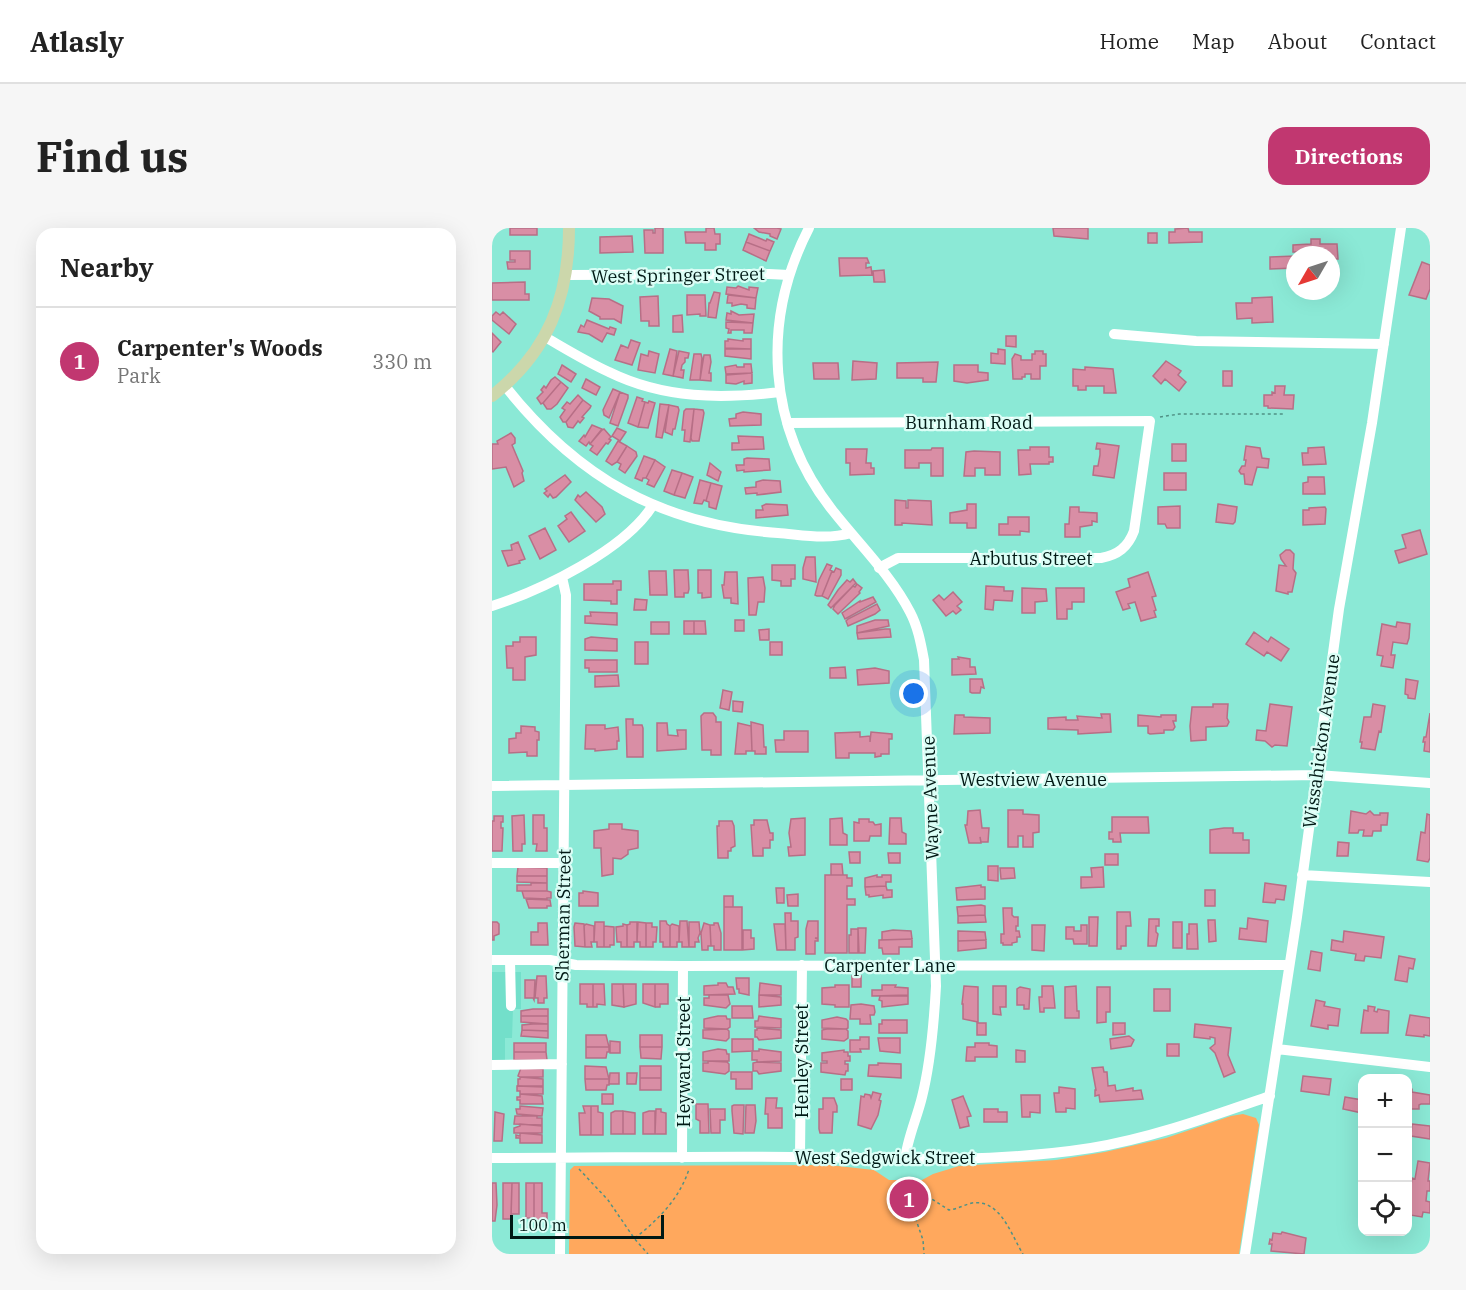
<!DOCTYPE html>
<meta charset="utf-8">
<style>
body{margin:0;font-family:"IBM Plex Serif",serif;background:#f6f6f6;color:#222}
.controls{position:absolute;right:18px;bottom:18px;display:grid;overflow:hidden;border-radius:12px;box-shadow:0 6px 24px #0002}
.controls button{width:54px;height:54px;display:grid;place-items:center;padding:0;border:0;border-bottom:2px solid #e0e0e0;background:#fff;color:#222;font:30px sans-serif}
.compass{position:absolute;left:794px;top:18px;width:54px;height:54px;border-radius:50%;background:#fff;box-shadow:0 6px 24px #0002;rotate:231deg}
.scale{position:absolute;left:18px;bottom:15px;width:154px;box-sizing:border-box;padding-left:6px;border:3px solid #001915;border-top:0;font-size:16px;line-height:21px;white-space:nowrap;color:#001915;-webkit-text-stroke:4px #dbfef6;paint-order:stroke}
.you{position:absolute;left:422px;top:466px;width:21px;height:21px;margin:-15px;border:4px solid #fff;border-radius:50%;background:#1a73e8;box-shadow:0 0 0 9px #1a73e833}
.badge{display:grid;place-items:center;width:39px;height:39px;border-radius:50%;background:#c13770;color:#fff;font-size:20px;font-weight:700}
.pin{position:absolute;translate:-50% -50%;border:3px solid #fff;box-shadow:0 2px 6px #0006}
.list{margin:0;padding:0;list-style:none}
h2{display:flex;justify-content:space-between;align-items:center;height:78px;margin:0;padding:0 24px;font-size:26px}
h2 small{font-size:20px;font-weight:400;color:#767676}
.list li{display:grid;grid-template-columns:39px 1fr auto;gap:18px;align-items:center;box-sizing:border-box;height:108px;padding:0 24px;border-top:2px solid #e0e0e0}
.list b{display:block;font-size:22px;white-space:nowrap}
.list p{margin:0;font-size:20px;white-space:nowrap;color:#767676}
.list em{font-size:20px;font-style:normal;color:#767676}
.icon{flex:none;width:33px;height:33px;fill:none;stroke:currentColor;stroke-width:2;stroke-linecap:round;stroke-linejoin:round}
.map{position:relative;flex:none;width:938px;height:1026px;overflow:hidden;border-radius:18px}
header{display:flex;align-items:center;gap:36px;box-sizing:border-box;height:84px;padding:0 30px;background:#fff;border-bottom:2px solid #e0e0e0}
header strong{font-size:28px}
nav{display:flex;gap:33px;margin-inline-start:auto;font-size:21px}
.intro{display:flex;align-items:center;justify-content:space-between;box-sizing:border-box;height:144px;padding:0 36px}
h1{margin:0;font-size:42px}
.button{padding:15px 27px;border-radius:18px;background:#c13770;color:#fff;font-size:21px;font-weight:700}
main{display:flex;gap:36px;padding:0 36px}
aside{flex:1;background:#fff;border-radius:18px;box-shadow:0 6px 24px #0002}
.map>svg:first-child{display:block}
.built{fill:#73dfca}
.green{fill:#ffa85d}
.building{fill:#d98ea5;stroke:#b76f86;stroke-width:1.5}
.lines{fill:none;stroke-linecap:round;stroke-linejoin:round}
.path{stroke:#509185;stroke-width:1.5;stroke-dasharray:3 3;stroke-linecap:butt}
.minor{stroke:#fff;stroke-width:10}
.major{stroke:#ccd7ab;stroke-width:12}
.labels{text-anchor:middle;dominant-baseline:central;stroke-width:4.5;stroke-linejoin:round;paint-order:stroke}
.street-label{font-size:18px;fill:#001915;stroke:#dbfef6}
</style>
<header>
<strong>Atlasly</strong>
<nav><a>Home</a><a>Map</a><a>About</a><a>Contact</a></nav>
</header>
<div class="intro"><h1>Find us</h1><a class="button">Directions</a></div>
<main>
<aside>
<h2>Nearby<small></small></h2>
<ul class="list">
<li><span class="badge">1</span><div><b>Carpenter's Woods</b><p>Park</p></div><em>330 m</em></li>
</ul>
</aside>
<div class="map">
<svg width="938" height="1026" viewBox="0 0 938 1026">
<rect width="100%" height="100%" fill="#8be9d6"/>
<path class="built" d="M0 744H29V781H21L20 810H13V834H0Z"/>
<path class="green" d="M751 886 764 890 767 897 747 1026H77L78 942 82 938 337 937 382 942 397 952H430L441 946 467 938 564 932 613 924 674 910 739 888Z"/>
<path class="building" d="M18 0H45V7H18Z
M163 0H171V25H153L152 2H161V5H163Z
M214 0H222L223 6H228V16H224V22H213V15H194L193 4H214Z
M262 0H285L289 1 285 11 278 8V6L267 4Z
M561 0H596V11L562 8Z
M696 0 697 4H710V14L677 15V4H683V1Z
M656 5H665V15H656Z
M257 6 274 13 275 11 282 14 278 23 254 14Z
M140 8 141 24 108 25V9Z
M819 11H828V16H845L846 31H839V37V27H807V24H801V17L819 16Z
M254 14 278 23 274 33 251 22Z
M18 23H38V41H16L15 34H23V32H18Z
M803 28V40L778 41V29Z
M347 30H375L377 35H374V40L379 39 380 47 348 48Z
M930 34 938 37V61L934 71 917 67Z
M392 42 393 54H382L381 43Z
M33 54V66H37V72H0V55Z
M246 58 257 62V59L266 60 264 70 234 66 235 59 244 60Z
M222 64 228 65 224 90 216 89 217 75H218Z
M195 67H213L214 88H208V86L195 87Z
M236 67 264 70 263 81 255 80V77L249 76 240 78V75H235Z
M166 68 167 98H157V93H149L148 69Z
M780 69 781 94 760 95V90L745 91 744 75H760V70Z
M100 70 117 71 131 78 129 95 122 91H108V89L97 83Z
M239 83 247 87 262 86 261 95 234 92 235 85 239 86Z
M4 84 8 87 11 84 24 96 17 106 0 92V88Z
M190 87 191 104H181V88Z
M95 92 117 101 118 99 124 101 122 107 115 105 110 114 97 106 86 104 89 97 92 99Z
M234 94 261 95 260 105H252V102H239V105H236L237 101 234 100Z
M0 105 9 114 1 124 0 123Z
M514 108H524V119L514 118Z
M236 111 251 113V111H259V121L233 120V113H236Z
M139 112 148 115 140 137 123 132 129 117 136 120Z
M178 121 185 123 181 148 171 146Z
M233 121H259V131L233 128Z
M506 121 513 122V136L499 135V125L506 126Z
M157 123 167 126 163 145 146 142 149 126 156 128Z
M187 123 197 125 196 130H193V134L190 137 189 142H192L191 150 181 148Z
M543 123H551V126H554V138H548V151H539V146H533V149H530V151H521L520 131 523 126 529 128V132H540V126H543Z
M202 126H209L210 130 208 152H198Z
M212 127H218L219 134 217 145H219V153L208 152Z
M361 133 385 135 384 151 360 152Z
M674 133 689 143 686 147 694 154 687 163 673 151 669 156 661 148Z
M446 134 444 154H431V150H405V135Z
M321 135H346L347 151H322Z
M252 136H259L260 145 234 146 233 139 244 137 245 139H252Z
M70 137 84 146 79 154 66 146Z
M462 137H486V144L496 145V152L475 155 462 153Z
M593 139 621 141 624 165H612V158H594V162H586V158H581V141L593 142Z
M731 143H740V158H731Z
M260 145V155L252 156V153L244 156 234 155V147Z
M63 149 69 154 51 175 49 176 45 170 51 164 49 162 52 158 54 160 59 152Z
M94 151 108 159 104 167 90 160Z
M69 154 76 160 65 176 59 181H55L51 175Z
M783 158H793L792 167H802L801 181 776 180V178H772V167H780V164L783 165Z
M121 161 128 164 117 190 112 187 111 182Z
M128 164 136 167V170L126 198 118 195Z
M86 167 91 172 74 194H71L68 189 73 182 70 180 75 174 78 176Z
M145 169 151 171 150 173 153 174 146 199 136 195Z
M91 172 99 178 98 180 90 189 92 190 88 195 86 193 81 200 76 199 74 194Z
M157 173 163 175 156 200 146 199 153 174 156 175Z
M168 176 177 177 170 210 164 209Z
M177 177 186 179 187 182 183 201H181L180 207 173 204Z
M194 181H202L198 214 192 213 193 202H190L192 183Z
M202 181 211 182 212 185 207 213H200L199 210Z
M251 184 269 186V197L238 198 237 191 244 190V186Z
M100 197 110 201 98 216 97 214 94 218 87 213 92 207 93 209Z
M125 200 134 204 128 213 120 208Z
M112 201 119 209 117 211 119 212 116 216 114 215 105 227 98 222 101 218 98 216 110 202Z
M19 205 23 210V215L20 217 31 243 30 245 32 253 22 259 14 239 0 241V216H6L5 213Z
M246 208 271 209 272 221 240 222V215H247Z
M126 213 135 218 125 234 120 237 114 233Z
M605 215 627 218 622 250 601 247 602 238H606L608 227V221H604Z
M680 216H694V233H680Z
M135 218 144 224 145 228 133 245 127 241 129 236 125 234Z
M754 218 768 220 770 230 777 231 776 240 765 239 760 257 753 256 752 246H749L747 243 750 238H753L754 232H752Z
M538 219H557V229H561V234H557V236H538L539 246 527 247 526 222H538Z
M832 219 834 236 811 237 810 225H816V220Z
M440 220H451V248H439V235H427V240H413V222H439Z
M354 221H375L374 235H379V240H382V246L358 247V235H354Z
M482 223 508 224V247H493V240H483V248H472L474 224Z
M152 228 163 232 154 250H151L150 253 143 250Z
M255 230 277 231 278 242 252 244V242L245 243 244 237H252V231Z
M163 232 173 239 162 259 155 256 157 252 154 250Z
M218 235 229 244 226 253 215 247Z
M180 242 190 245 182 267 172 263Z
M190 245 201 249 193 270 182 267Z
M672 245H694V262H672Z
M73 247 79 254 64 269 61 270 58 266 56 269 52 265 55 263 53 261Z
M816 249H832L833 266H811V255L816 254Z
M208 252 219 255 214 273 212 272 210 276 202 275Z
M271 252 288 253 289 264 265 267V265L254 266 253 260 264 259V254Z
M219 255 230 258 224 281 217 279V274L214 273Z
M94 264 110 279 113 286 104 294 83 272 86 267 88 269Z
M403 272 414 273V280H416V272L439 273 440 297 410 295V297H403Z
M274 276 295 277 296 287 264 290V282H271L270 278Z
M475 276H484V300H475V295H458V285L475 282Z
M726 276 745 279 743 294 741 296 724 294Z
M688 278V300H675L673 296H666V279Z
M578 279H587V284L605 285V294L600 293V297L588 299V309H573V296H577Z
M833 279 834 281 833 296 811 297V282H817V280Z
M79 284 93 303 77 314 66 298 75 291 73 288Z
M516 289H537V304L528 303V307H507V296H516Z
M53 300 64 322 48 331 37 308Z
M928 302 935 326 907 335 903 323 914 320 910 307Z
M26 314 33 331 27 333 28 335 16 338 10 323 20 322 19 317Z
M794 322H798L802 326 801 341 804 345 800 364H796V366L784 363 787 337 794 338 789 331 788 327Z
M314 329H323L324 354 311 351V340Z
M335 336 340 338 338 342 340 343 330 368H325L323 367 327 352Z
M280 337H303V351H299V358H289V353L280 352Z
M344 340 349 342V347L336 371 330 368 340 343 342 344Z
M182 342H196L197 361 196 365H192V369H183Z
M206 342H219V369L210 370V365H206Z
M157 343H174L175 367H158Z
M233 344H245L246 376 239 375V370H232L230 357H232Z
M656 344 664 368 660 369 664 382 662 383 664 389 649 393 643 374 636 376 638 380 631 382 624 364 638 359 636 351Z
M271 349 273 360 272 374H266L264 387H257L256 350Z
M361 351 364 355 339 380 336 377 346 362 355 352 358 354Z
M121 353H129V362H125V376H119V373L92 372V356H121Z
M365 356 370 360 367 364 368 365 346 386 341 381 343 377 361 358 363 359Z
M494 358 512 359V363H521L520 373 502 372 501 382 493 381Z
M530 360 554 361 555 373 543 374V385H530Z
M564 360H592V374H580V381H575V391H565Z
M461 364 470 374 465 378 469 382 464 386 461 383 454 388 441 372 447 367 452 372Z
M381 369 384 374 353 391 350 385 368 373V374Z
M143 371 155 372 154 382H142Z
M385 376 388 382 383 386 356 398 354 393 356 391Z
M98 384 125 385V397L93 395V388H99Z
M243 392H252V403H243Z
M383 392H396L397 398 365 405V398Z
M192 393H202V406H192Z
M202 393H213L214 406H202Z
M159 394H177V406H159Z
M905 394 918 396 917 410 915 416 901 414 899 427H903L901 440 889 438 891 428 885 427 890 396 904 399Z
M277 401V412H268L267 402Z
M393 401H398L399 409 366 411 365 405Z
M762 404 776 414 779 409 797 421 789 433 775 424 772 428 754 416Z
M28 409H44V427L33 429V452H21V440H15L14 418H21V414H28Z
M99 409 125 411V423L93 422V411Z
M143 414H156V436H143Z
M278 414H290V427H278Z
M466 429 478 431V439H483L484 446 460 447V431H467Z
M93 432H125V444H97V440H93Z
M353 439 354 450H338V440Z
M383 440 397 443V455L366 457 365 442Z
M126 447 127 458 103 459V448Z
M478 451H490L492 460 489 459 488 465H480L478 464Z
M914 451 926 453 923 471 916 470V467L913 466Z
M231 462 240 464 237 482 228 480Z
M241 473 251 474 250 484 241 483Z
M721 476H736L735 490 737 494 735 498 714 499V512L699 513 698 498 700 479H721Z
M778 476 800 479 795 518 783 517 780 519 773 513 764 512 765 502 774 503Z
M881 476 893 478 889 504 887 503 883 522 869 520 870 514H868L872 489H879Z
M212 485H221L224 489V494H229V527H219V522H210L209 488Z
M938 485V524L932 523 933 514H931L932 509H934Z
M609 486H618L619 504 586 506V502L556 501V490L574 489V492H586L585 488 610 490Z
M463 487H472V489L498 490V505L462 506Z
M646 487 669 489V487H684V493H681L683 499 681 502H672V505L658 506 656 505V498H646Z
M134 491H141V497H150L151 500V529H135Z
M259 494 271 497 272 519H274V526H263V523H260Z
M165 495H175L176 507 186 508 185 502H194V521L165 523Z
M246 495 259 498 260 523H254V526H243Z
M94 497H113V501L126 499 127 513H125V521L103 523V521H93Z
M29 498 43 499V503L47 504V512H45V528H35V524L17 525V511L24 510V505H29Z
M292 503H316V524H284L283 512H292Z
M368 504V509L378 508V514L379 504 400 506V511H397V526H389V528L383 529V525H357V530H344L343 505Z
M488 582 490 600H497L496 614H489L488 609 489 615H477L473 597H475L476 583Z
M516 582H531V586L547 587V604L541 605V619H531V608H526V619H516Z
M859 583 874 586 878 583 882 587H888V585H896L895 597H889V603H881L880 608H871L872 602H867L866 605H857Z
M935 586 938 587V630L936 634 925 632 929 604 933 605Z
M32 587 33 616H30V623H21L20 588Z
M41 587H52V600H55V623H44L45 616H41Z
M2 588H11V594H9V600H11L10 623H0V593H2Z
M620 589H656L657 605H628L629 614H621V611H617V604H620Z
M313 590V627L297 628 296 619H299L297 605 299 591Z
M350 590 351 605 355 607V617H338V591Z
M398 590H409L410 604 414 606V616H397Z
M367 591H377V594H381L383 597 389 596V608H378L377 613H362V594L367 595Z
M262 592H275L278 605H281V612H278V620H271V628H261L259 597H262Z
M227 593H240L242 598 243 618 239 620V623H236V630H226L225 598H227Z
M117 596H130V601L146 603V620L136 622V626L129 631 121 630V646L110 648 109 623V620H102V603L117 601Z
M732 600H741V605H751V612H757V625H718V602Z
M846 614 857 615 856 628H845Z
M357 624H368V635H358Z
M396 625H408V635H397Z
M613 626H626V637H613Z
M339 636H350L351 647H339Z
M496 638H506V653L496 652Z
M26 639 55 640V648H25Z
M611 639 612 659 589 660V649H600L599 640Z
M508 640H522L523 650 509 651Z
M333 647H355V650H360V658H355V671H363V677H355V725H333Z
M385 647V649H390V647H399V654H394V658L373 659V650Z
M25 648H55V655L25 654Z
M39 655H55V663H25V657H39Z
M773 655 794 658 792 672 784 671 783 675 771 674Z
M489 657V659H493V671L465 672 464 660Z
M394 658 395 662H400V669L391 670V667L377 669V667H374L373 659Z
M284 660H292V675H285Z
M713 662H723V678H713Z
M30 663H55L59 664V670H55V671L32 670Z
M91 663 106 665V678H87V665H91Z
M306 666V678H296L295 667Z
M232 668H241V679H232Z
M34 671 58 672 59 678H55V680H37Z
M489 677 493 678V687L466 688 465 679Z
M232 679H250V722H232Z
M511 680H520V687L522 689H526V698H524V703H527L528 709H525V714L520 715V717H511V715H509V706H512Z
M625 684H638L639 698H634V718H629V721H625Z
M293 685H299V693H306V709L303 710V722H294Z
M493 687 494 694 466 695V688Z
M597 689H606L605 718H597Z
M756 690 776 693 774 714 747 711 748 700 755 701Z
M657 691H667V698H664V704L666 706 664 718H656Z
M716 692H723L724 713 717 714Z
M168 693H174L175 696 178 698V719H171V714H168Z
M188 693H195L197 719H190V714H187Z
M316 693H326V710H323L326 711V713H323V726H314V701Z
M0 694H5L7 696V706L2 708V712H0Z
M103 694H112V719H105V714H102Z
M138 694H145V714H142V719H135V697L138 696Z
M146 694 154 695V719H148V714H145Z
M197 694H207L208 705 206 710 207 714H203V719H197Z
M681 694H690V720H681Z
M46 695H55L56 717H39V704H46Z
M83 695 92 696 93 719 83 718 82 699Z
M154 695H160V699H165L164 714H161V719H154Z
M212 695 218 697 219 718H216V722H210L209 705Z
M222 695H226L229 705V722H222V718H219L218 697H222Z
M94 696 102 698V714H99L100 719H93L92 698Z
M131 696 135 697V719H129V714H125L124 699 131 698Z
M180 696 187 698V714H185V719H178V698Z
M282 696H293L294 722H285Z
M697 696H705L706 721H695V706H697Z
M540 697H553L552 723 540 722Z
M589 697H595V716H582L581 711H574V699H582V703H589Z
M112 698 122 699V717H118V719H112Z
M366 700H374L373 725H367Z
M359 701H366V725H357V707H359Z
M251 702H259V710H262V721L251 722Z
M401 702 419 703 420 711 390 712V704Z
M466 703 493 704 494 712 466 713Z
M852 703 892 709 889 730 873 728 872 733 863 732 864 726 839 722 840 712 851 714Z
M420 711V719H407V726H391L390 720H387V712Z
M494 712V720L466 723V713Z
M819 723 830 725 828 743 816 741Z
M907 728 923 731 921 741 917 740 915 754 903 752Z
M45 748H54L55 770H52V775H46V770H43Z
M360 748H369V759H360Z
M244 750H257V767L247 765V761H245Z
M33 752H43L42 772 41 770H33Z
M226 755H234L236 759H241L243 766 212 767V758L226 757Z
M268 755 289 758V767H267Z
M88 756H101V779H95V776H88Z
M101 756H112L113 777 105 776V779H101Z
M120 756H131L132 779 120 777Z
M131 756H144V776L132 779Z
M151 756H163V779L151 775Z
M163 756H176V776H168V779H163Z
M343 757H357V779H343V777L330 776V760L343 759Z
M390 757H404L403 759 416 760V767L380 768V762H390Z
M472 758 486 759V794L471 791V776H470Z
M501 758H514V779H508L509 787 501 786Z
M550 758H561L563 780H552V784H548L547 769H550Z
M584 758 585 783H587V790H573V759Z
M528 759 538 761 537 781H532V777H525V761Z
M605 759H618V784H614V794L605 795Z
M662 761H678V783H662Z
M217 767H236L238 776 234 780 212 777V770H217Z
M267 767 289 769V777L267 779Z
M388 768H416V776L390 779V773L387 772Z
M824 772 833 774 832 778 848 781 846 798 836 797V801L819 798Z
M369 776 382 778 383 784 382 787H378L379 796H368V791H358L359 777Z
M240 778H260L261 790H240Z
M876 778 883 779 882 783 885 784 886 781 897 783 896 805H869L872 782 876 783Z
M41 781H56V788H29V783Z
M918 787 938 790V808L932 807V809L914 807Z
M29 788H56V796L29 794Z
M226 788H234L235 791H238V799L235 801 212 800V791Z
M267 788 289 791V800L263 799V793H266Z
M345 789 354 791 356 793V800L354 801 330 800V792Z
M390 792H415V805H387V796H390Z
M485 795H494V807H485Z
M621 795H633V806L621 807Z
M41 796H56V803L30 802V797Z
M703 796 739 800 736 827 743 844 732 849 723 825 718 820 723 816V810L718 809V811L702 809Z
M265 800 289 802V810L267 812 265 809H263V802H265Z
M235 801 237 803V810L234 813 211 810V802Z
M335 801H354L356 803V810L352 813 330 811V802Z
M30 802 56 803V810L29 808Z
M94 807H114L117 819H94Z
M148 807H170V819H148Z
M637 808 642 812 639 818 619 821 618 811Z
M368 809H377V821H368L369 824H358V812H368Z
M386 810H408V825L388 823Z
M240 811H261V823L240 824Z
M118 813 128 814V825H118Z
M22 815H54V824H22Z
M483 815H497V817L505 818V829H483V833H474L475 819H483Z
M675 816H687V828H675Z
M94 819H117V824H115L114 830H94Z
M148 819H170L169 831 149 830Z
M226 821 234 822 235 826H237V833H211V824Z
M267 821 289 824V833L265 834V832H260V823H267Z
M352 822V824H356V828H358V833H353V836H356V843H354L353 847 329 844V835H335V833H330V825Z
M524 822 533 823V834H524Z
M22 824H54L55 832H22Z
M216 833 235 834 237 836V843L233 846 211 843V835H216Z
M265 834 289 835V843L267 846 265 843H261V835Z
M386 835 409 836V850L376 848 377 837H386Z
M93 838 114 839 117 851H93Z
M148 838H169V850H148Z
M611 839 612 844H615L616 858 623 857 624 863 641 860V863L649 862 651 871 608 874 607 867 603 868V862H604L600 840Z
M29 840 51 841V849H28L26 848Z
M239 844H260V861H244V851H239Z
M118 845H127V856H117Z
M135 845H145L144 856H135Z
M811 848 839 851 837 867 809 863Z
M28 849 51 851V858H26V851H28Z
M148 850H169V862H148Z
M93 851H117V857H115L114 862H94Z
M349 851H360V862H349Z
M25 858 51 859V866H28V863H25Z
M916 858 920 861V864L938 867V876H929L927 877V881H916Z
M567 859 583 861V881L574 880V884H564L562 865H567Z
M381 864 389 866 387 872 389 873 386 887 379 901 366 897 369 868 372 869 373 866 378 867 379 870Z
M28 866 50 868 51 876H28V872H25V869H28Z
M110 866H121V876H110Z
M529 867H548V885L538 884V889H530Z
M471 868 479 888 475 889 477 898 468 900 460 872Z
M853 869 870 872V885L851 881Z
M274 870H285L284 880H290V900H276V886H273Z
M331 870H342L345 878V884H341L340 905H328L327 901V881H331Z
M204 876H216L217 905H208V893L204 891Z
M242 877H252L251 906 242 905 240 883V878Z
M254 877H263L264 893 262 905H253Z
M28 878 51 880 50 888 25 886 24 881H28Z
M91 878H99V907H88L87 885H93Z
M99 878H106V884L111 885V907H99Z
M164 881H169V884L174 885V906H163Z
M218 881H233V892H228V905H219Z
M492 881H506V884H515V894H492Z
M123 883H131V906H119V885Z
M131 883 143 885V906H131Z
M157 883H163V906H151V885Z
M3 884 12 886 10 913H2Z
M23 888H45V890H50V897L22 896Z
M28 896 50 898V905H22V900L28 898Z
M920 896 938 898V911L919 908Z
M28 905 50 907V915H28V910H24V907L28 908Z
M926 933 938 935 936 953H938V963H935L934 973 938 974V985L931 984 930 989 918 987 919 981 916 980 920 950 923 951Z
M0 955H4L5 977 3 993H0Z
M11 955H20L19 991H11Z
M20 955H27V986H19Z
M34 955H42V990H34Z
M42 955H50V985H55V992H42Z
M790 1004 814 1010 812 1026 779 1023 780 1016H777L778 1011 780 1012 781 1005 789 1006Z"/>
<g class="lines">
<path class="path" d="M668 189 687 186H793
M87 941 116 972 142 1010 156 1026
M424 955 421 983 431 1012 432 1026
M424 964 435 968 457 982C465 981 472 977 480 975 509 971 519 1007 531 1026
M143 1010C166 992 188 970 197 941"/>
<path class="minor" d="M317 0C269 93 275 200 341 283 367 316 399 347 418 384 426 399 429 416 432 432L444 758C442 795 439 833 430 869 425 890 415 911 413 932
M75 47 277 46 297 47
M622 106 704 113 892 116
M53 109C74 121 95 134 117 144 172 171 230 171 288 164
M13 158C86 250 169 297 286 305 311 307 335 312 359 305
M295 195 658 193 642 303C636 319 626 327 609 330H406L387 340
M0 378C50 362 133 322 161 277
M0 558 825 547 938 555
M0 635H72
M810 647 938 654
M0 732H58L84 737 191 738 797 737
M18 732 19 778
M785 821 938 839
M0 837 70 836
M308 929 310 737
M0 930C103 930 206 928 309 929 406 931 503 935 599 920 660 910 720 888 778 868
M190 930 191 738
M68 1026 74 367 70 349
M753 1026 805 689 847 381 880 195 909 0"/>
<path class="major" d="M0 168C56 124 77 70 77 0"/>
</g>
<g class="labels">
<g class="street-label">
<text transform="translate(186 47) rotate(-1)">West Springer Street</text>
<text x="477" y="194">Burnham Road</text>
<text x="539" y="330">Arbutus Street</text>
<text transform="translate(829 513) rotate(-82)">Wissahickon Avenue</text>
<text x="541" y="551">Westview Avenue</text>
<text transform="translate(438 570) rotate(-92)">Wayne Avenue</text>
<text transform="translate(71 687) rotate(-89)">Sherman Street</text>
<text x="398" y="737">Carpenter Lane</text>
<text transform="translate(309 833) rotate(-90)">Henley Street</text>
<text transform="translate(191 834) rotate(-90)">Heyward Street</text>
<text x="393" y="929">West Sedgwick Street</text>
</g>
</g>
</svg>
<div class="controls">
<button>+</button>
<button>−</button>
<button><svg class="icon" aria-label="locate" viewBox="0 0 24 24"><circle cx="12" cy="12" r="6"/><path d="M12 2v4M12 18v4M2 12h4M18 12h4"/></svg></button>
</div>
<svg class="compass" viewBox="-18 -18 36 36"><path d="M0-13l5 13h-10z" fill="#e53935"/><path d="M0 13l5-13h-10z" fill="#767676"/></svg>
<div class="scale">100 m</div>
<div class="you"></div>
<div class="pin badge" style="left:417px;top:971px">1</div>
</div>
</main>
